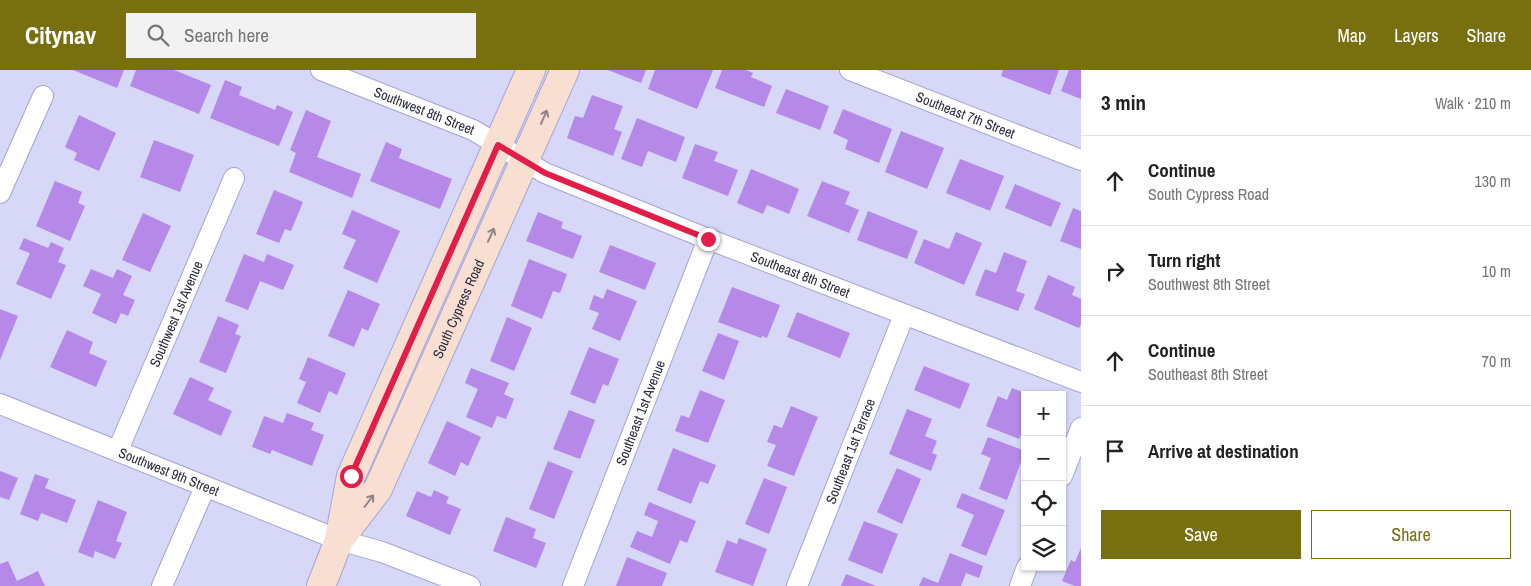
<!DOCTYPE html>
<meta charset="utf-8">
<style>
body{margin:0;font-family:"Archivo Narrow",sans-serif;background:#f2f2f2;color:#222}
.controls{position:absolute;right:15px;bottom:15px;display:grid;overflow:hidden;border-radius:0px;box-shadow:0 1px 4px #0004}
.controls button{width:45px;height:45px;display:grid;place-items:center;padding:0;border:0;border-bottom:1px solid #e0e0e0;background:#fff;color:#222;font:25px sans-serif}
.stop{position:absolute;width:15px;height:15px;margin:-11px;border:4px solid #e11d48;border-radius:50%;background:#fff}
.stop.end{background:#e11d48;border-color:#fff;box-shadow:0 1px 5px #0008}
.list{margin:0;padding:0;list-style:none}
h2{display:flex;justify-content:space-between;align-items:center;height:65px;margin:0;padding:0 20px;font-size:21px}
h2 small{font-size:16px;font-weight:400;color:#767676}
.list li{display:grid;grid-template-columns:32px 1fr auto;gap:15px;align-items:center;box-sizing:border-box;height:90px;padding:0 20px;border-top:1px solid #e0e0e0}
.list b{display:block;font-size:19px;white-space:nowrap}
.list p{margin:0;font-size:16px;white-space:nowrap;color:#767676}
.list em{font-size:16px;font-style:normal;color:#767676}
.actions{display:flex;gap:10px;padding:15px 20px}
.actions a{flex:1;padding:11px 0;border:1px solid #78700f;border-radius:0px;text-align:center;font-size:18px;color:#78700f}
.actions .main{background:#78700f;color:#fff}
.icon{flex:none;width:28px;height:28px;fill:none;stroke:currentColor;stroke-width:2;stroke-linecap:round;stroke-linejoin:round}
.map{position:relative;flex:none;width:1081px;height:516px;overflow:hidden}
header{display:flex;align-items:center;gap:30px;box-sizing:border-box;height:70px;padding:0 25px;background:#78700f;color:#fff}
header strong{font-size:24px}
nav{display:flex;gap:28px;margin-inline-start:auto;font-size:18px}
.search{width:350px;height:45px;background:#f2f2f2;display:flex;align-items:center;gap:12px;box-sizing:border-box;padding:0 18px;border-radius:0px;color:#767676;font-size:19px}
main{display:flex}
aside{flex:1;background:#fff}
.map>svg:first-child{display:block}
.building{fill:#b689e9}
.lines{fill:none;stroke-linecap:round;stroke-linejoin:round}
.street-casing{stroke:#a4a4d6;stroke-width:22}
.secondary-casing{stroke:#a4a4d6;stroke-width:30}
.street{stroke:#fff;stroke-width:20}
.secondary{stroke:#f9ded2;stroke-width:28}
.oneway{stroke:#928589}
.route{stroke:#e11d48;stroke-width:6}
.labels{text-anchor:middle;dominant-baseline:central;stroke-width:4;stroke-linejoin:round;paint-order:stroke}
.street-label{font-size:14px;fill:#2c2c40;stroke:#d7d7f7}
</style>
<header>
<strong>Citynav</strong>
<div class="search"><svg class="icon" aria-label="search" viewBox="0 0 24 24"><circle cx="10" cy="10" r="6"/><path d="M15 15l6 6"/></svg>Search here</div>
<nav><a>Map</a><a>Layers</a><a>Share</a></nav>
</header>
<main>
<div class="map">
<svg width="1081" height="516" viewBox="0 0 1081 516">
<rect width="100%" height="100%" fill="#d7d7f7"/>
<path class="building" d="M73 0H124L117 18Z
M136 0H174L211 15 199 44 130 16Z
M608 0H646L641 13Z
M655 0H713L697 39 648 19Z
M722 0H746L753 3 751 7 772 16 764 37 715 18Z
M1003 0H1059L1050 25 1001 6Z
M1069 0H1081V29L1061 21Z
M225 10 242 17 239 25 275 40 277 35 293 42 279 76 210 48Z
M786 19 829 36 820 60 776 43Z
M592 25 623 36 614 59 622 62 613 86 567 68 575 46 583 48Z
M843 39 892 59 879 93 845 79 848 70 833 63Z
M306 40 331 51 317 87 361 104 352 128 289 102 296 83 290 80Z
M79 45 116 63 99 101 74 90 77 83 65 77Z
M637 48 685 67 676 92 648 81 642 97 621 89Z
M901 61 944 78 927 119 885 102Z
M154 70 194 85 180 122 140 107Z
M386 72 402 79 399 88 452 109 440 139 370 111Z
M695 74 718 82 714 91 738 100 728 126 682 108Z
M960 89 1004 106 990 141 946 123Z
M751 99 799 119 789 144 767 135 763 144 737 133Z
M55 111 82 122 78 133 85 136 70 171 36 156Z
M822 111 850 122 845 134 859 140 849 163 807 146Z
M1015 114 1061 133 1051 157 1005 138Z
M274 120 303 132 291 161 285 159 279 173 256 164Z
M1073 138 1081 141V179L1060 171Z
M352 140 400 161 377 213 343 198 356 170 342 164Z
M868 141 918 161 907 189 857 170Z
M538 142 563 152 561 158 582 166 573 189 526 171Z
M143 143 171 156 150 202 122 190Z
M956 162 982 173 964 215 914 193 924 169 949 179Z
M24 168 48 178 51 172 64 178 58 192 66 195 51 229 16 214 30 183 19 179Z
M610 175 656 193 645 220 599 202Z
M1004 182 1027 191 1016 221 1025 224 1018 241 975 225 985 199 996 203Z
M244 184 264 192 267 184 294 195 283 220 260 211 248 240 225 231Z
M529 189 567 204 560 223 553 221 542 249 511 236Z
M91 199 113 208 117 199 132 206 123 225 135 230 128 246 121 243 116 254 92 243 101 224 83 216Z
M1048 205 1075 217 1072 225 1081 229V254L1079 258 1034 239Z
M732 217 780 235 767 268 762 266 761 268 718 252Z
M607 219 637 231 620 271 592 259 599 243 589 239 594 225 603 229Z
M348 220 380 234 368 261 362 258 354 277 328 266Z
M0 239 18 246 0 290Z
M797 242 850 263 840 288 787 267Z
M218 246 239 255 235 264 241 266 226 303 199 292Z
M507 247 532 258 514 301 490 291Z
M67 260 93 272 89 283 107 291 96 317 50 297Z
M718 263 739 271 724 310 702 301Z
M589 277 619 289 608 316 603 314 595 334 570 324Z
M308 287 346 303 337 325 329 321 320 343 297 333 306 312 299 309Z
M924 296 970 314 960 339 914 320Z
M471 298 509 313 504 324 514 329 506 349 497 346 492 358 466 347 478 319 465 313Z
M190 307 214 318 208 330 232 341 221 366 173 344Z
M1012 318 1025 323V361L1023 360 1019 369 986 356 998 326 1007 330Z
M700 320 725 330 708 373 675 361 681 345 689 348Z
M791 336 818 347 794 406 767 396 776 375 767 372 774 355 782 358Z
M907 339 932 349 925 366 937 371 932 383 937 385 931 401 889 384Z
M569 340 595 350 580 389 553 379Z
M287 343 314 353 311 360 324 365 312 396 272 380 270 384 252 377 264 346 283 353Z
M447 351 481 367 468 396 461 392 455 406 428 393Z
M988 367 1025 381 1007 430 979 419 991 388 981 384Z
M673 378 716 395 708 414 700 411 691 434 657 420Z
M548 391 573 401 554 449 529 439Z
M897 398 921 409 902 454 877 442Z
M0 401 18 408 9 430 0 427Z
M35 404 49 409 45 418 76 430 67 453 41 443 38 451 20 444Z
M764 408 787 417 769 464 745 454Z
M434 420 449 427 446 433 461 439 450 465 406 446 417 421 431 427Z
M962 423 1005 440 986 486 961 476 974 445 956 437Z
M98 430 127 442 116 471 122 473 115 489 95 481 93 488 78 482Z
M649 432 696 451 687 473 680 470 670 494 630 477 637 461 652 467 658 451 644 445Z
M506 447 536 459 533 468 546 473 536 498 493 481Z
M864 451 898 464 882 504 848 490Z
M739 468 767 479 753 516 715 502 727 470 737 474Z
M1081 478V516H1075L1062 511 1071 490 1075 492Z
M950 483 983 496 979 508 966 503 961 516H919L923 507 938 513Z
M627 487 667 503 662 516H616Z
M8 491 17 511 38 501 45 516H0V494Z
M846 504 876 516H841Z"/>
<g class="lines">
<g class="street-casing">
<g id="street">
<path id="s1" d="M321 0 473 60 545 103 708 169 1081 312"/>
<path id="s2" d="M850 0 1081 90"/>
<path d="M0 123 43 26"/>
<path id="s3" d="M0 334 339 470 382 482 470 516"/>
<path id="s4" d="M118 380 234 108"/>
<path d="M1062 406 1081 358"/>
<path d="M162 516 205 417"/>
<path id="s5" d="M573 516 708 169"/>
<path id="s6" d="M797 516 904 245"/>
<path d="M1020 516 1027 497"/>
</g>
</g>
<g class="secondary-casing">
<g id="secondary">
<path id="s7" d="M343 465 378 419 565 0"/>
<path d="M321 516 339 470 351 406 531 0"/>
</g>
</g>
<use href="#street" class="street"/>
<use href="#secondary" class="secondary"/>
</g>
<defs><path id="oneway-shaft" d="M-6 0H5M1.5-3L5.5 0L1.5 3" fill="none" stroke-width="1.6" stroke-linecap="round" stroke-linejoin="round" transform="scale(1.25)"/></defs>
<g class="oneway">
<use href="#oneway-shaft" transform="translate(544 47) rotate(-66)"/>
<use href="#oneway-shaft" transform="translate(491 165) rotate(-66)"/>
<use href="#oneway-shaft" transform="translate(369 431) rotate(-53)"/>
</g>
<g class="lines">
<path class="route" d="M351 406 498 75 545 103 708 169"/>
</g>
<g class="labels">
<g class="street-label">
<text stroke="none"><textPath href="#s1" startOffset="111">Southwest 8th Street</textPath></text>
<text stroke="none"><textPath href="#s2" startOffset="124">Southeast 7th Street</textPath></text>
<text stroke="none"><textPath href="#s1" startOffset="522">Southeast 8th Street</textPath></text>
<text stroke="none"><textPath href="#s7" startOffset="255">South Cypress Road</textPath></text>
<text stroke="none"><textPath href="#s4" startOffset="148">Southwest 1st Avenue</textPath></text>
<text stroke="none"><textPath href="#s5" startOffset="186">Southeast 1st Avenue</textPath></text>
<text stroke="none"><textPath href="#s6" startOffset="145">Southeast 1st Terrace</textPath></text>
<text stroke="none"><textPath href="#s3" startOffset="182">Southwest 9th Street</textPath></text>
</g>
</g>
</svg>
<div class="controls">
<button>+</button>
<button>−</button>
<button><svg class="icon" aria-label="locate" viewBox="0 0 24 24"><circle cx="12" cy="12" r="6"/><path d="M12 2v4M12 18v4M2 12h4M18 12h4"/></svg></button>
<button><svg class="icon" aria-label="layers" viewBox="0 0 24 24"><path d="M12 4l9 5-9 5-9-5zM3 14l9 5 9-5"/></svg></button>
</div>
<div class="stop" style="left:351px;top:406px"></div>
<div class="stop end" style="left:708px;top:169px"></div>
</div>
<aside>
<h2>3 min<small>Walk · 210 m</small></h2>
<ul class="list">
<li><svg class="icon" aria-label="ahead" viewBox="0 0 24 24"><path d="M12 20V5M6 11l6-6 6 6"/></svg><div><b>Continue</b><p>South Cypress Road</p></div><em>130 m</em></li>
<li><svg class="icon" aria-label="right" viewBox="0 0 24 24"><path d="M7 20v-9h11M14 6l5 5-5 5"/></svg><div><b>Turn right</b><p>Southwest 8th Street</p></div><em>10 m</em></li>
<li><svg class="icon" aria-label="ahead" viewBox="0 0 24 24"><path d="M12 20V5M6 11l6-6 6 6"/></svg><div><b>Continue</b><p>Southeast 8th Street</p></div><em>70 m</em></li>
<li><svg class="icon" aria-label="arrive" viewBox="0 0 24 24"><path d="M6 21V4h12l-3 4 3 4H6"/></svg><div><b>Arrive at destination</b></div></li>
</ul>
<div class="actions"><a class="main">Save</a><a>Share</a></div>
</aside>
</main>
